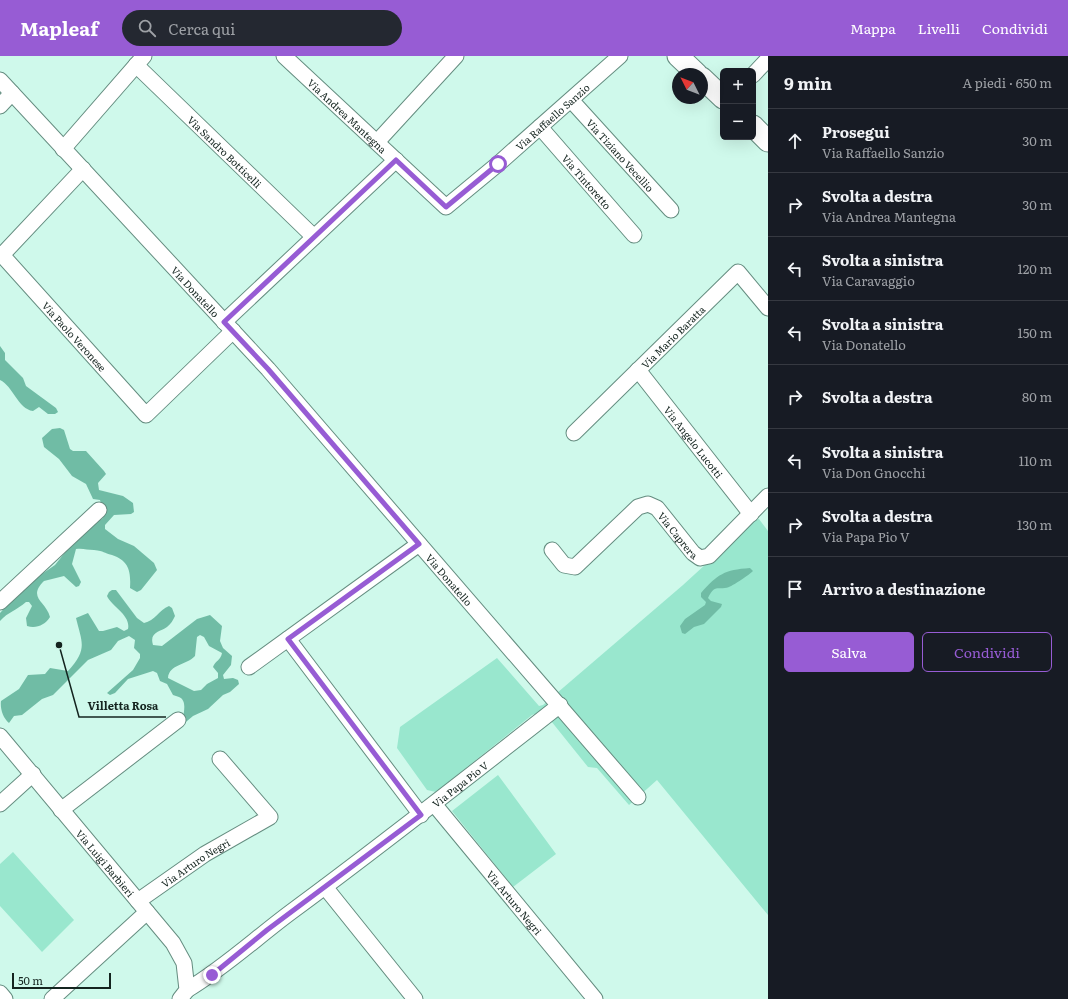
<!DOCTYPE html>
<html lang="it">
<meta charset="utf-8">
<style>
body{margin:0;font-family:Literata,serif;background:#242831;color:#f1f3f6}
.controls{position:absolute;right:12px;top:12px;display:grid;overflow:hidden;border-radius:6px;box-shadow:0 4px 16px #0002}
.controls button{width:36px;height:36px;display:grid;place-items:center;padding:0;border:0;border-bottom:1px solid #363941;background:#171b24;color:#f1f3f6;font:20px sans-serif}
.compass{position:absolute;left:672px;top:12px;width:36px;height:36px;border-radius:50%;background:#171b24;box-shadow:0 4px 16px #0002;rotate:312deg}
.scale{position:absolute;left:12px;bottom:10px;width:99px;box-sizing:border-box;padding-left:4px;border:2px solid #14241f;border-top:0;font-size:11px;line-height:14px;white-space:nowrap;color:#14241f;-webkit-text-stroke:3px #cff9eb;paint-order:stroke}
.stop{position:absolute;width:12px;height:12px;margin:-9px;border:3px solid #975cd4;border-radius:50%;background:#fff}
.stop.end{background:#975cd4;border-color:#fff;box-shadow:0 1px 4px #0008}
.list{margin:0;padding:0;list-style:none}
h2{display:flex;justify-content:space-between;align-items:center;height:52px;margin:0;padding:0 16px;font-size:17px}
h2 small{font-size:13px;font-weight:400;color:#9ea1a6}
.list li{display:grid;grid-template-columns:26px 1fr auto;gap:12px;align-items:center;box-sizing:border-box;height:64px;padding:0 16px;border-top:1px solid #363941}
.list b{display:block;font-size:15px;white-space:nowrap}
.list p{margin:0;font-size:13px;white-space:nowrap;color:#9ea1a6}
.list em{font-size:13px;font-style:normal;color:#9ea1a6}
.actions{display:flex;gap:8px;padding:12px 16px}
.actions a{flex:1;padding:9px 0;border:1px solid #975cd4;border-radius:6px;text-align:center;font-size:14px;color:#975cd4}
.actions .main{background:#975cd4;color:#fff}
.icon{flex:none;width:22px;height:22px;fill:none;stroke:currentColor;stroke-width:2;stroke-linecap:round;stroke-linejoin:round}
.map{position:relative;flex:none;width:768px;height:943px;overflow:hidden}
header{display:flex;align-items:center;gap:24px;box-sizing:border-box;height:56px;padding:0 20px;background:#975cd4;color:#fff}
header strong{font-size:19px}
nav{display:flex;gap:22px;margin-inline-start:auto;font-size:14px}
.search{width:280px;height:36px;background:#242831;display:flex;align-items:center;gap:10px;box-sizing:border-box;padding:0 14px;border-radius:22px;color:#9ea1a6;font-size:15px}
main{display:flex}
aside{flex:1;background:#171b24}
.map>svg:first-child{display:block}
.green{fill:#99e7ce}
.forest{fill:#70bca5;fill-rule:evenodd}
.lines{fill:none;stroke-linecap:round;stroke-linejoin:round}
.street-casing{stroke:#658d80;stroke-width:17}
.secondary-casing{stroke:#658d80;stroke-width:23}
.street{stroke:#fff;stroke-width:15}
.secondary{stroke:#fff;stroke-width:21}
.route{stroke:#975cd4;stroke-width:5}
.labels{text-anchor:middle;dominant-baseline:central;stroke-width:3.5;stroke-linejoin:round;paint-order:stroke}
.street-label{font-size:10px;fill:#14241f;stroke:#cff9eb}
.leader{fill:none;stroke:#14241f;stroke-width:1.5}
.callout-dot{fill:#14241f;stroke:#cff9eb;stroke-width:1.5}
.callout-label{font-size:11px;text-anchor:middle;font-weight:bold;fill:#14241f;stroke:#cff9eb;stroke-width:3.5;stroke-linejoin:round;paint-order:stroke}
</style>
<header>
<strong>Mapleaf</strong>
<div class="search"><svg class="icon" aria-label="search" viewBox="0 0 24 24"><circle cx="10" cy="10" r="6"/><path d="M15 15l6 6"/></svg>Cerca qui</div>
<nav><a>Mappa</a><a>Livelli</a><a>Condividi</a></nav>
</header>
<main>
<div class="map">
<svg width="768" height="943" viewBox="0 0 768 943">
<rect width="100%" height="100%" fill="#cff9eb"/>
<path class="green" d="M759 463 768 475V859L657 724 629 749 597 712 588 711 543 655 532 659 436 736 427 734 397 692 400 671 497 602 539 650 543 649 683 529 754 464Z
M498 719 556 798 513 831 452 755Z
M13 796 74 864 42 896 0 850V808Z"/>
<path class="forest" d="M0 290 5 297V304L23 322 26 330 56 352 58 356 55 358H48L39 351 33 355C18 353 13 330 0 324Z
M60 372 64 374 70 393 73 395H86L104 415 106 418 98 427 99 434 123 440 133 447 134 456 131 458 114 459 105 469V473L118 483 134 490 154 507 157 514 141 534 137 536 130 532C131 515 129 505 112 499 103 497 105 495 94 494 87 494 83 492 76 493L72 508 81 526 79 530 76 531 64 520 44 525C27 542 46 545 50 561 45 569 36 573 27 570L26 562 32 550 29 546H26C17 554 8 556 0 565V557L26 529 55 509 71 489 94 466 102 463 106 457 103 455 100 444 93 443 86 428 72 420 59 403 44 391 42 382 52 373Z
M750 512 753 515C749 519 734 529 729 531 718 535 715 527 708 542L711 545 722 548 721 551 704 568 694 571 685 578 682 577 680 570 685 563 705 549 706 546 701 541V537C718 518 724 514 750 512Z
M112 534H116L137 562 144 567C155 565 159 554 169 550L172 552 175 560C173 564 171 568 167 571 160 576 149 576 153 589L162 590 197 563 210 559 222 570 220 585 223 592 232 600 231 609 223 619 224 623 233 622 238 624 239 628 230 636 223 639 208 653 193 660 181 670C182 663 189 645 179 641 177 640 175 640 173 639L167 628 160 625 157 617 153 615 128 623 115 637 110 639 107 637 133 614 140 602V598L134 592 135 584 129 580 118 585 111 594 88 604 53 639 42 643 22 659 14 660 9 667C3 662 0 653 1 645L19 633 28 619 45 618 50 612 68 615C88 593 82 587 76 562L88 557 99 575H103L117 571 124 575 128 573C131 559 112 551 107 540L109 536ZM200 579 204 581 209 590 222 597C221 604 215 605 213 611L218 617V622L207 628 201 634 194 635 168 622C169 608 187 609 195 600L197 581Z"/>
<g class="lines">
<g class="street-casing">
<g id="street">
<path id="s1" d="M284 0 446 151 498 108 620 0"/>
<path id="s2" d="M136 9 314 181"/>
<path d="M753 19 768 3"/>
<path id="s3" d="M0 24 268 313 638 741"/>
<path id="s4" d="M571 44 671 154"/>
<path d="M0 50 12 37"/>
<path id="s5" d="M540 71 634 179"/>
<path d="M377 86 456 0"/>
<path d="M63 93 144 0"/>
<path id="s6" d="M83 113 2 199 146 359 233 275"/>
<path d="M224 266 396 104"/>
<path id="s7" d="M638 314 751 458"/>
<path id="s8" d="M574 377 738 216 768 252"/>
<path id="s9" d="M552 494 564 509 575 511 638 451 648 448 657 452 693 497 700 502 709 500 768 440"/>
<path d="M0 546 99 454"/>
<path d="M288 583 421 759"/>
<path d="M249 611 419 488"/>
<path id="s10" d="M0 680 173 887 184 907 187 934 180 943"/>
<path d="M0 748 33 718"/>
<path id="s11" d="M434 748 595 943"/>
<path d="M61 754 178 664"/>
<path d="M325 831 415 943"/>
<path id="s12" d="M138 845 205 798 270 761 220 703"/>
<path id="s13" d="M187 934C224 912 256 882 291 856 382 789 471 719 560 649"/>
<path d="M0 937 5 943"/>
<path d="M52 943 147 856"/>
</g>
</g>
<g class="secondary-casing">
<path id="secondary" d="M678 0 697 18
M702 22 723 42
M753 70 768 85"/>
</g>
<use href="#street" class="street"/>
<use href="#secondary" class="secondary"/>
</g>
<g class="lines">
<path class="route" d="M212 919 267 874 421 759 288 583 419 488 268 313 224 266 396 104 446 151 498 108"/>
</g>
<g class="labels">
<g class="street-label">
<text stroke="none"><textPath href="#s1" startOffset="87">Via Andrea Mantegna</textPath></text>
<text stroke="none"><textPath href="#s1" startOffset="361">Via Raffaello Sanzio</textPath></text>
<text stroke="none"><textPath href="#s2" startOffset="124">Via Sandro Botticelli</textPath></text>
<text stroke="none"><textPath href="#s4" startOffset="74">Via Tiziano Vecellio</textPath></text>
<text stroke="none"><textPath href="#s5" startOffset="72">Via Tintoretto</textPath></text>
<text stroke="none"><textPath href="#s3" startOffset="288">Via Donatello</textPath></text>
<text stroke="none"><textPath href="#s6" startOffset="227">Via Paolo Veronese</textPath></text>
<text stroke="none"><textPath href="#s8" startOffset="138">Via Mario Baratta</textPath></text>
<text stroke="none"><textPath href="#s7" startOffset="91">Via Angelo Lucotti</textPath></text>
<text stroke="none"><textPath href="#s9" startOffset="172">Via Caprera</textPath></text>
<text stroke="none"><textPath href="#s3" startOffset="672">Via Donatello</textPath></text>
<text stroke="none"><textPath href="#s13" startOffset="342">Via Papa Pio V</textPath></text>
<text stroke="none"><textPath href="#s10" startOffset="165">Via Luigi Barbieri</textPath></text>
<text stroke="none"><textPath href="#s12" startOffset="69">Via Arturo Negri</textPath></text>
<text stroke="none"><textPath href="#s11" startOffset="127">Via Arturo Negri</textPath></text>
</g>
</g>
<path class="leader" d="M59 589L79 661H166"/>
<circle class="callout-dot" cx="59" cy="589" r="4"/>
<g class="callout-label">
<text x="123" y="654">Villetta Rosa</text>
</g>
</svg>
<div class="controls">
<button>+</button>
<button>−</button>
</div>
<svg class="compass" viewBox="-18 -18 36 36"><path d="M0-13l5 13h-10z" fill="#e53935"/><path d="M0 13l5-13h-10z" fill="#9ea1a6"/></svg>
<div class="scale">50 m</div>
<div class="stop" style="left:498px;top:108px"></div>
<div class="stop end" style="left:212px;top:919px"></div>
</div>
<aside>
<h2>9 min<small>A piedi · 650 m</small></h2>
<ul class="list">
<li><svg class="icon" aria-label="ahead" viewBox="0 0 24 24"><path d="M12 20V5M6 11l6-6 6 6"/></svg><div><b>Prosegui</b><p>Via Raffaello Sanzio</p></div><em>30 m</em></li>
<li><svg class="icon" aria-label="right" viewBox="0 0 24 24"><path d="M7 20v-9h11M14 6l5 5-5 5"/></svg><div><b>Svolta a destra</b><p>Via Andrea Mantegna</p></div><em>30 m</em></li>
<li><svg class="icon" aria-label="left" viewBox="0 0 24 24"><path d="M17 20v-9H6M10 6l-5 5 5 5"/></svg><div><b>Svolta a sinistra</b><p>Via Caravaggio</p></div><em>120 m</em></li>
<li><svg class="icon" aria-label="left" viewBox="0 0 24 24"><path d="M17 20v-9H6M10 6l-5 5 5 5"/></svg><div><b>Svolta a sinistra</b><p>Via Donatello</p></div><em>150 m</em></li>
<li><svg class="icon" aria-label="right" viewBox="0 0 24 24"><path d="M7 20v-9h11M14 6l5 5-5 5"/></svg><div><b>Svolta a destra</b></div><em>80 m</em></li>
<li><svg class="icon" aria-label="left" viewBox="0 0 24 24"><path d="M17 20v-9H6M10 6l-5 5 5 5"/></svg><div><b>Svolta a sinistra</b><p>Via Don Gnocchi</p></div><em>110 m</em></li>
<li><svg class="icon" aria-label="right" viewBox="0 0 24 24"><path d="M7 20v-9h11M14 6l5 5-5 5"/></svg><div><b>Svolta a destra</b><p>Via Papa Pio V</p></div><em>130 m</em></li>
<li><svg class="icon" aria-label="arrive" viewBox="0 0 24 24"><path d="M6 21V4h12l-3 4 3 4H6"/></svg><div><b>Arrivo a destinazione</b></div></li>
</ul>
<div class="actions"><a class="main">Salva</a><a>Condividi</a></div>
</aside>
</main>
